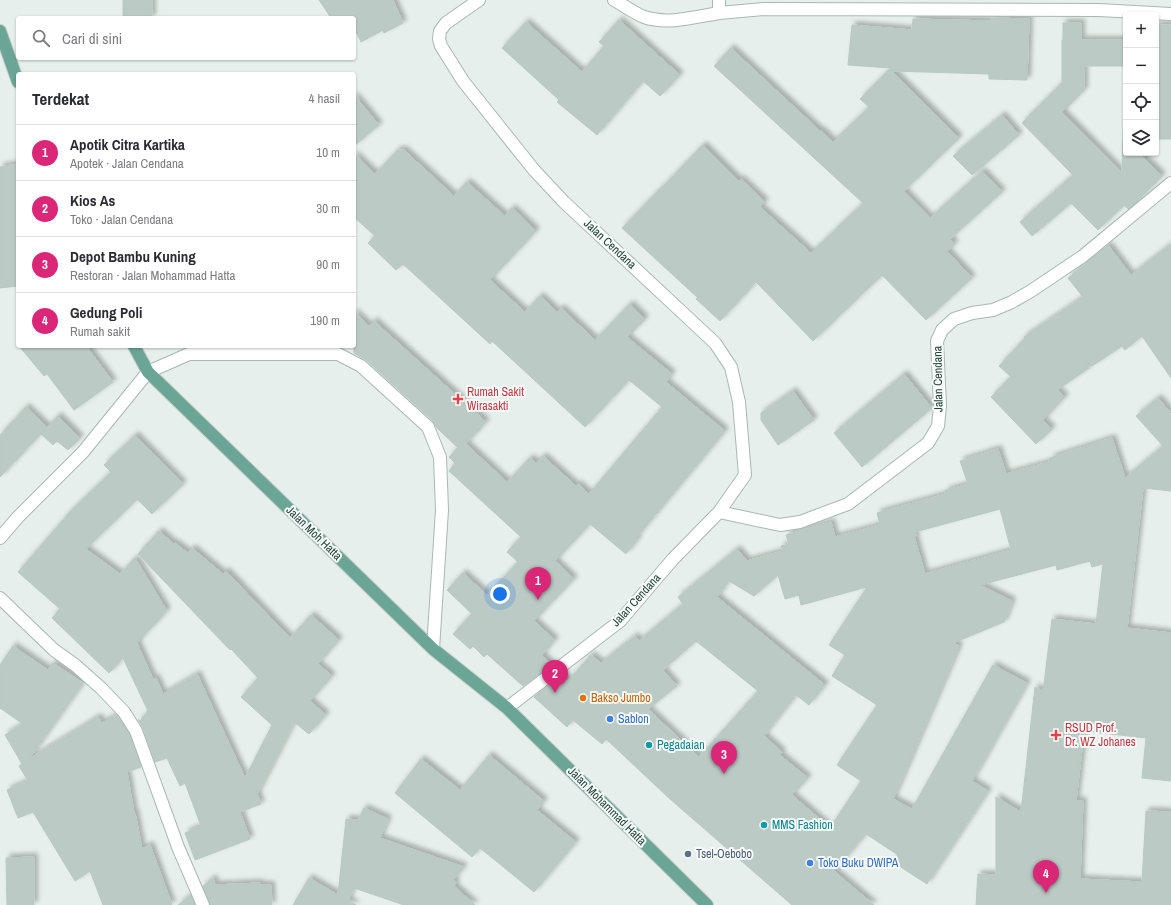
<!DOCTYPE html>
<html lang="id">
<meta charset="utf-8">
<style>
body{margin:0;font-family:"Archivo Narrow",sans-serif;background:#f7f7f7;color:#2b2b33}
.controls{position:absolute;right:12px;top:12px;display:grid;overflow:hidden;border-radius:4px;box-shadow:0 1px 3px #0004}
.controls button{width:36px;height:36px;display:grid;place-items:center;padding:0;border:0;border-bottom:1px solid #e1e1e2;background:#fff;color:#2b2b33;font:20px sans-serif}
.you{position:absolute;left:500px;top:594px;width:14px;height:14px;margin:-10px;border:3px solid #fff;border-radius:50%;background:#1a73e8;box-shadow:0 0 0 6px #1a73e833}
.badge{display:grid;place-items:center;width:26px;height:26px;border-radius:50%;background:#db2777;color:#fff;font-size:13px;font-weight:700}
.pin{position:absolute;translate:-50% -33px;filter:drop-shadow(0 1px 2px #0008)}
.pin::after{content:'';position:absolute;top:21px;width:14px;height:12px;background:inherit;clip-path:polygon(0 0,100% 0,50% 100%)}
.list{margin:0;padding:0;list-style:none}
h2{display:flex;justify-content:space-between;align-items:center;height:52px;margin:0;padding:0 16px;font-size:17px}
h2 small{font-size:13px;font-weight:400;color:#7c7c81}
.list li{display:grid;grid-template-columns:26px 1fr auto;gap:12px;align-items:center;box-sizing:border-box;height:56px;padding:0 16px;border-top:1px solid #e1e1e2}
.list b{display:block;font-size:15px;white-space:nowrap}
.list p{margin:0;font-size:13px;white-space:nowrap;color:#7c7c81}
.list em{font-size:13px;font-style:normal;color:#7c7c81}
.icon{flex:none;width:22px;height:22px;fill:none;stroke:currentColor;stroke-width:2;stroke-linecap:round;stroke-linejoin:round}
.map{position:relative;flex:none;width:1171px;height:905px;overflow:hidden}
.search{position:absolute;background:#fff;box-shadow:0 1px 3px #0004;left:16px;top:16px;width:340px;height:44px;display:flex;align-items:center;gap:10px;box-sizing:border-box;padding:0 14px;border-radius:4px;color:#7c7c81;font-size:15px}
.panel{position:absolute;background:#fff;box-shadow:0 1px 3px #0004;left:16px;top:72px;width:340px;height:276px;border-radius:4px}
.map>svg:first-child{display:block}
.building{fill:#bbcac4;stroke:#b8c9c2;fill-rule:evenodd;filter:url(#shadow)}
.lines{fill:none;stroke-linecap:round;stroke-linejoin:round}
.lane-casing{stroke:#a8b8b2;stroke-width:14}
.street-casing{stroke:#a8b8b2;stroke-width:14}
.primary-casing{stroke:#c2cac8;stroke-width:14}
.lane{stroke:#fff;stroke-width:12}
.street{stroke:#fff;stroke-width:12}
.primary{stroke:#6aa596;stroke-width:12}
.health-dot{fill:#e0444e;stroke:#f7fbf9;stroke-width:1.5}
.food-dot{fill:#e8710a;stroke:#f7fbf9;stroke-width:1.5}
.shop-dot{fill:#3f7fe0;stroke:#f7fbf9;stroke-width:1.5}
.culture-dot{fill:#0f9aa8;stroke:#f7fbf9;stroke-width:1.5}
.service-dot{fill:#5c6f8a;stroke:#f7fbf9;stroke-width:1.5}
.labels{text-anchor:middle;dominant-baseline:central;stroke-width:4;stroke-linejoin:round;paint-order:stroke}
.street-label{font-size:12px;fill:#24423a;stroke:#f7fbf9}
.health-label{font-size:12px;fill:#be3a42;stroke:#f7fbf9;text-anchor:start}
.food-label{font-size:12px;fill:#c56008;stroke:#f7fbf9;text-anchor:start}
.shop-label{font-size:12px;fill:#366cbe;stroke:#f7fbf9;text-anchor:start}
.culture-label{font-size:12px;fill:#0d838f;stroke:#f7fbf9;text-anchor:start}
.service-label{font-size:12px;fill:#4e5e75;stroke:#f7fbf9;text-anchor:start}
</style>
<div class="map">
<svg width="1171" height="905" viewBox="0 0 1171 905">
<defs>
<filter id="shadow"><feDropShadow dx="3.5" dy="-3.5" stdDeviation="2" flood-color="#0004"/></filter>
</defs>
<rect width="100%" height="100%" fill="#e6efeb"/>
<path class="building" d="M123 0H152V18H123Z
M319 0H393L403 23 384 33 383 30 361 42 354 28V18H331Z
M991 18 1029 19 1027 80 989 79V74L892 71 959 138 904 191 930 218 982 171 1002 192 950 239 955 244 947 251 972 278 926 320 882 275 813 341 756 282 720 321 696 299 698 298 622 228 703 145 739 181 741 179 765 202 760 207 811 253 863 203 714 66 731 48 820 131 821 130 833 142 869 107 860 99 891 68 848 65 852 25 912 30 913 19 990 21Z
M619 20 680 75 660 96 643 81 597 135 557 102 559 100 502 48 526 22 582 72 604 46 599 42Z
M1063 23H1081V40H1125V24H1126V137H1123L1125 88V66H1084V90L1062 112 1122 173 1123 138 1126 140V153H1139L1162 176 1132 206 1128 209 1124 205 1098 230 1071 203 1032 236 1020 222 1073 175 1022 123 1064 81H1062V40H1063Z
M1156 25H1171V139H1156Z
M354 95 379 125 354 146Z
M1002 115 1019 135 972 175 953 156Z
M398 150H404L454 196 467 182 505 216 512 208 536 231 490 280 525 312 540 296 557 312 561 308 595 340 630 304 645 319 627 337 672 374 666 382 725 431 636 538 638 539 626 554 590 524 555 561 574 579 534 621 555 640 542 655 551 665 523 686 487 654 484 657 473 646 470 649 453 634 472 614 447 590 463 573 487 595 518 562 507 552 521 537 449 471 455 463 449 457 458 448 437 428 433 421 366 360 354 353V312L369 326 374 321 486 422 466 444 507 482 530 458 536 463 543 456 576 486 578 484 589 494 662 407 629 380 585 427 492 341 490 344 403 264 396 270 368 243 375 236 354 217V154L375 174Z
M18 164V286L0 288V167Z
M1171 244V378L1142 336 1125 350 1122 346 1092 366 1086 360 1089 368 1057 390 1065 397 1043 420 1052 429 1036 444 991 397 1011 377 999 366 1025 338 1024 337 1083 297 1068 278 1108 245 1131 275Z
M19 346H86L113 382 74 410 47 374 44 376Z
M904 374 932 408 862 467 834 433Z
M793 391 814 420 778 445 761 420V413Z
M1158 398 1171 413V491L1143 488 1127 628 1171 633V781L1142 778 1146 738 1084 731 1076 801H1083L1080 879 1142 882 1146 811 1171 812V905H976L978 874 996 875V797L1021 812 1035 687 1043 692 1052 619 1096 624 1103 564 1092 567 1090 561 1057 570 1056 565 980 585 1012 601 1004 622 953 643 959 646 893 799 912 809 993 665 1027 683 972 781 988 791 927 884 893 862 898 855 866 834 834 871 874 905H792L670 799 606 739 602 744 573 720 567 727 534 697 562 675 568 681 591 655 601 663 635 636 639 641 683 604 678 597 737 549 747 561 783 551 781 546 789 544 786 535 831 522 835 537 880 525 877 513 946 494 945 491 968 484 960 461 998 449 1006 474 1053 461 1050 458 1112 438 1125 478 1163 446 1136 416ZM1000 509 1011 550 925 574 914 536H916L915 532ZM778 575 785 599 799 595 801 605 867 587 829 645 845 655 832 676 877 705 837 765 861 781 830 828 792 795 808 778 780 755 782 752 764 736 796 695 809 705 825 685 717 597 729 581 754 596ZM696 641 758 691 699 757 648 709 677 686 663 670Z
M26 407 47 427 0 477V435Z
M58 416 80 438 68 450 57 441 53 445 41 434Z
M135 435 183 484 152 514 137 499 86 549 120 574 135 558 167 611 137 643 153 679 156 678 163 694 197 674 245 778 272 725 241 697 258 678 231 649 230 650 138 554 159 531 174 544 175 543 188 553 192 548 223 574 226 571 290 638 311 615 339 640 318 664 332 676 310 701 326 715 309 734 294 722 257 794 261 804 240 812 250 839 195 860 185 833 201 826 185 783 180 786 167 758 155 762 143 728 138 719 140 721 148 711 123 658 109 673 52 618 60 609 18 572 69 513 111 472 104 465Z
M13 646 48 670 53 663 83 683 29 759 98 717 102 723 117 715 129 734 141 767 127 772 134 813H135L142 849 150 845 172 905H103L90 871 75 881 33 812 18 818 7 790 28 781 19 766 22 764 5 735 23 724 0 708V665Z
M489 755 544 801 537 810 576 842 534 892 480 848 472 857 395 793 421 759 460 790Z
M364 808 388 819 380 838 464 867 453 880 456 882 454 886 475 905H404L354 888 348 900 356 905H293L309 878 338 895 346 819 358 820Z
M34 857V905H7L6 858Z
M213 878 215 885 260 883V885H271L272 905H210L203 886Z
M191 895 195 905H178Z"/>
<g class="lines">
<g class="lane-casing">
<path id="lane" d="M148 372 189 354H338L361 366 428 427 440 457 442 510 433 649"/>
</g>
<g class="street-casing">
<path id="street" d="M479 0 446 23 440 31 439 39 441 46 463 81 534 170 564 202 715 343 731 367 739 402 745 475 719 512 673 559 620 621 507 708
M614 0C623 5 634 13 644 17 668 25 695 17 719 13
M719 0V13L764 9 1099 10 1171 14
M719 512 780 525 800 522 848 504 928 443 938 426 940 406 937 341 942 330 954 319 972 313 993 310 1012 302 1031 291 1083 256 1171 183
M0 538 18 517 83 452 148 372
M0 598 54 650 75 665 101 688 124 712 136 731 178 847 203 905"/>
</g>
<g class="primary-casing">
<path id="primary" d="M0 31 18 82
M134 346 148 372 433 649 507 708 707 905"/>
</g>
<use href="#lane" class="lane"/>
<use href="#street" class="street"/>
<use href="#primary" class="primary"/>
</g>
<g class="health-dot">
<path d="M456 393h4v4h4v4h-4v4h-4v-4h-4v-4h4z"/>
<path d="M1054 729h4v4h4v4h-4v4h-4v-4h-4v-4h4z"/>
</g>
<circle class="food-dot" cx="583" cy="698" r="4"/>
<g class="shop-dot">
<circle cx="610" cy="719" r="4"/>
<circle cx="810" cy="863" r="4"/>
</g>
<g class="culture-dot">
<circle cx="649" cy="745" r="4"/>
<circle cx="764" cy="825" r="4"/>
</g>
<circle class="service-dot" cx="688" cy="854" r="4"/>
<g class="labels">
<g class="street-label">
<text transform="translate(610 244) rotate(43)">Jalan Cendana</text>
<text transform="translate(938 379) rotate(-91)">Jalan Cendana</text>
<text transform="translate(314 533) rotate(44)">Jalan Moh Hatta</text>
<text transform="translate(636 600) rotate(-48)">Jalan Cendana</text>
<text transform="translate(607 806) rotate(45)">Jalan Mohammad Hatta</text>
</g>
<g class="health-label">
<text x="467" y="392">Rumah Sakit<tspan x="467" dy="14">Wirasakti</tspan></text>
<text x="1065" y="728">RSUD Prof.<tspan x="1065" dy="14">Dr. WZ Johanes</tspan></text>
</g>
<g class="food-label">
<text x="591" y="698">Bakso Jumbo</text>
</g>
<g class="shop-label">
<text x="618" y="719">Sablon</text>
<text x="818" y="863">Toko Buku DWIPA</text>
</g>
<g class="culture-label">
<text x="657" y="745">Pegadaian</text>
<text x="772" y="825">MMS Fashion</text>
</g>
<g class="service-label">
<text x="696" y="854">Tsel-Oebobo</text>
</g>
</g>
</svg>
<div class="controls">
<button>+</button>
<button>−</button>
<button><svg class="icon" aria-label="locate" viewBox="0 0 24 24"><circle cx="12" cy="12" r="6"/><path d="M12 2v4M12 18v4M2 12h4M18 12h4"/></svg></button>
<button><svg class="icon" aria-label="layers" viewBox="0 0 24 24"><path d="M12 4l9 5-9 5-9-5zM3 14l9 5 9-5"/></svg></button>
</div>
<div class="you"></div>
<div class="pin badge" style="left:538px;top:600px">1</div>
<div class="pin badge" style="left:555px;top:693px">2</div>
<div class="pin badge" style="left:724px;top:774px">3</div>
<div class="pin badge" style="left:1046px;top:893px">4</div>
<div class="search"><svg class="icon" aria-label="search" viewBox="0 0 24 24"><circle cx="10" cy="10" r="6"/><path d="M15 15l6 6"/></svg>Cari di sini</div>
<section class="panel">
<h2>Terdekat<small>4 hasil</small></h2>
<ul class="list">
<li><span class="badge">1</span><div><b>Apotik Citra Kartika</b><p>Apotek · Jalan Cendana</p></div><em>10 m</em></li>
<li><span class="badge">2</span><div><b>Kios As</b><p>Toko · Jalan Cendana</p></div><em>30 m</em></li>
<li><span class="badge">3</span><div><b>Depot Bambu Kuning</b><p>Restoran · Jalan Mohammad Hatta</p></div><em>90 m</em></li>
<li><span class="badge">4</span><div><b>Gedung Poli</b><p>Rumah sakit</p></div><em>190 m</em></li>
</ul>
</section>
</div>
